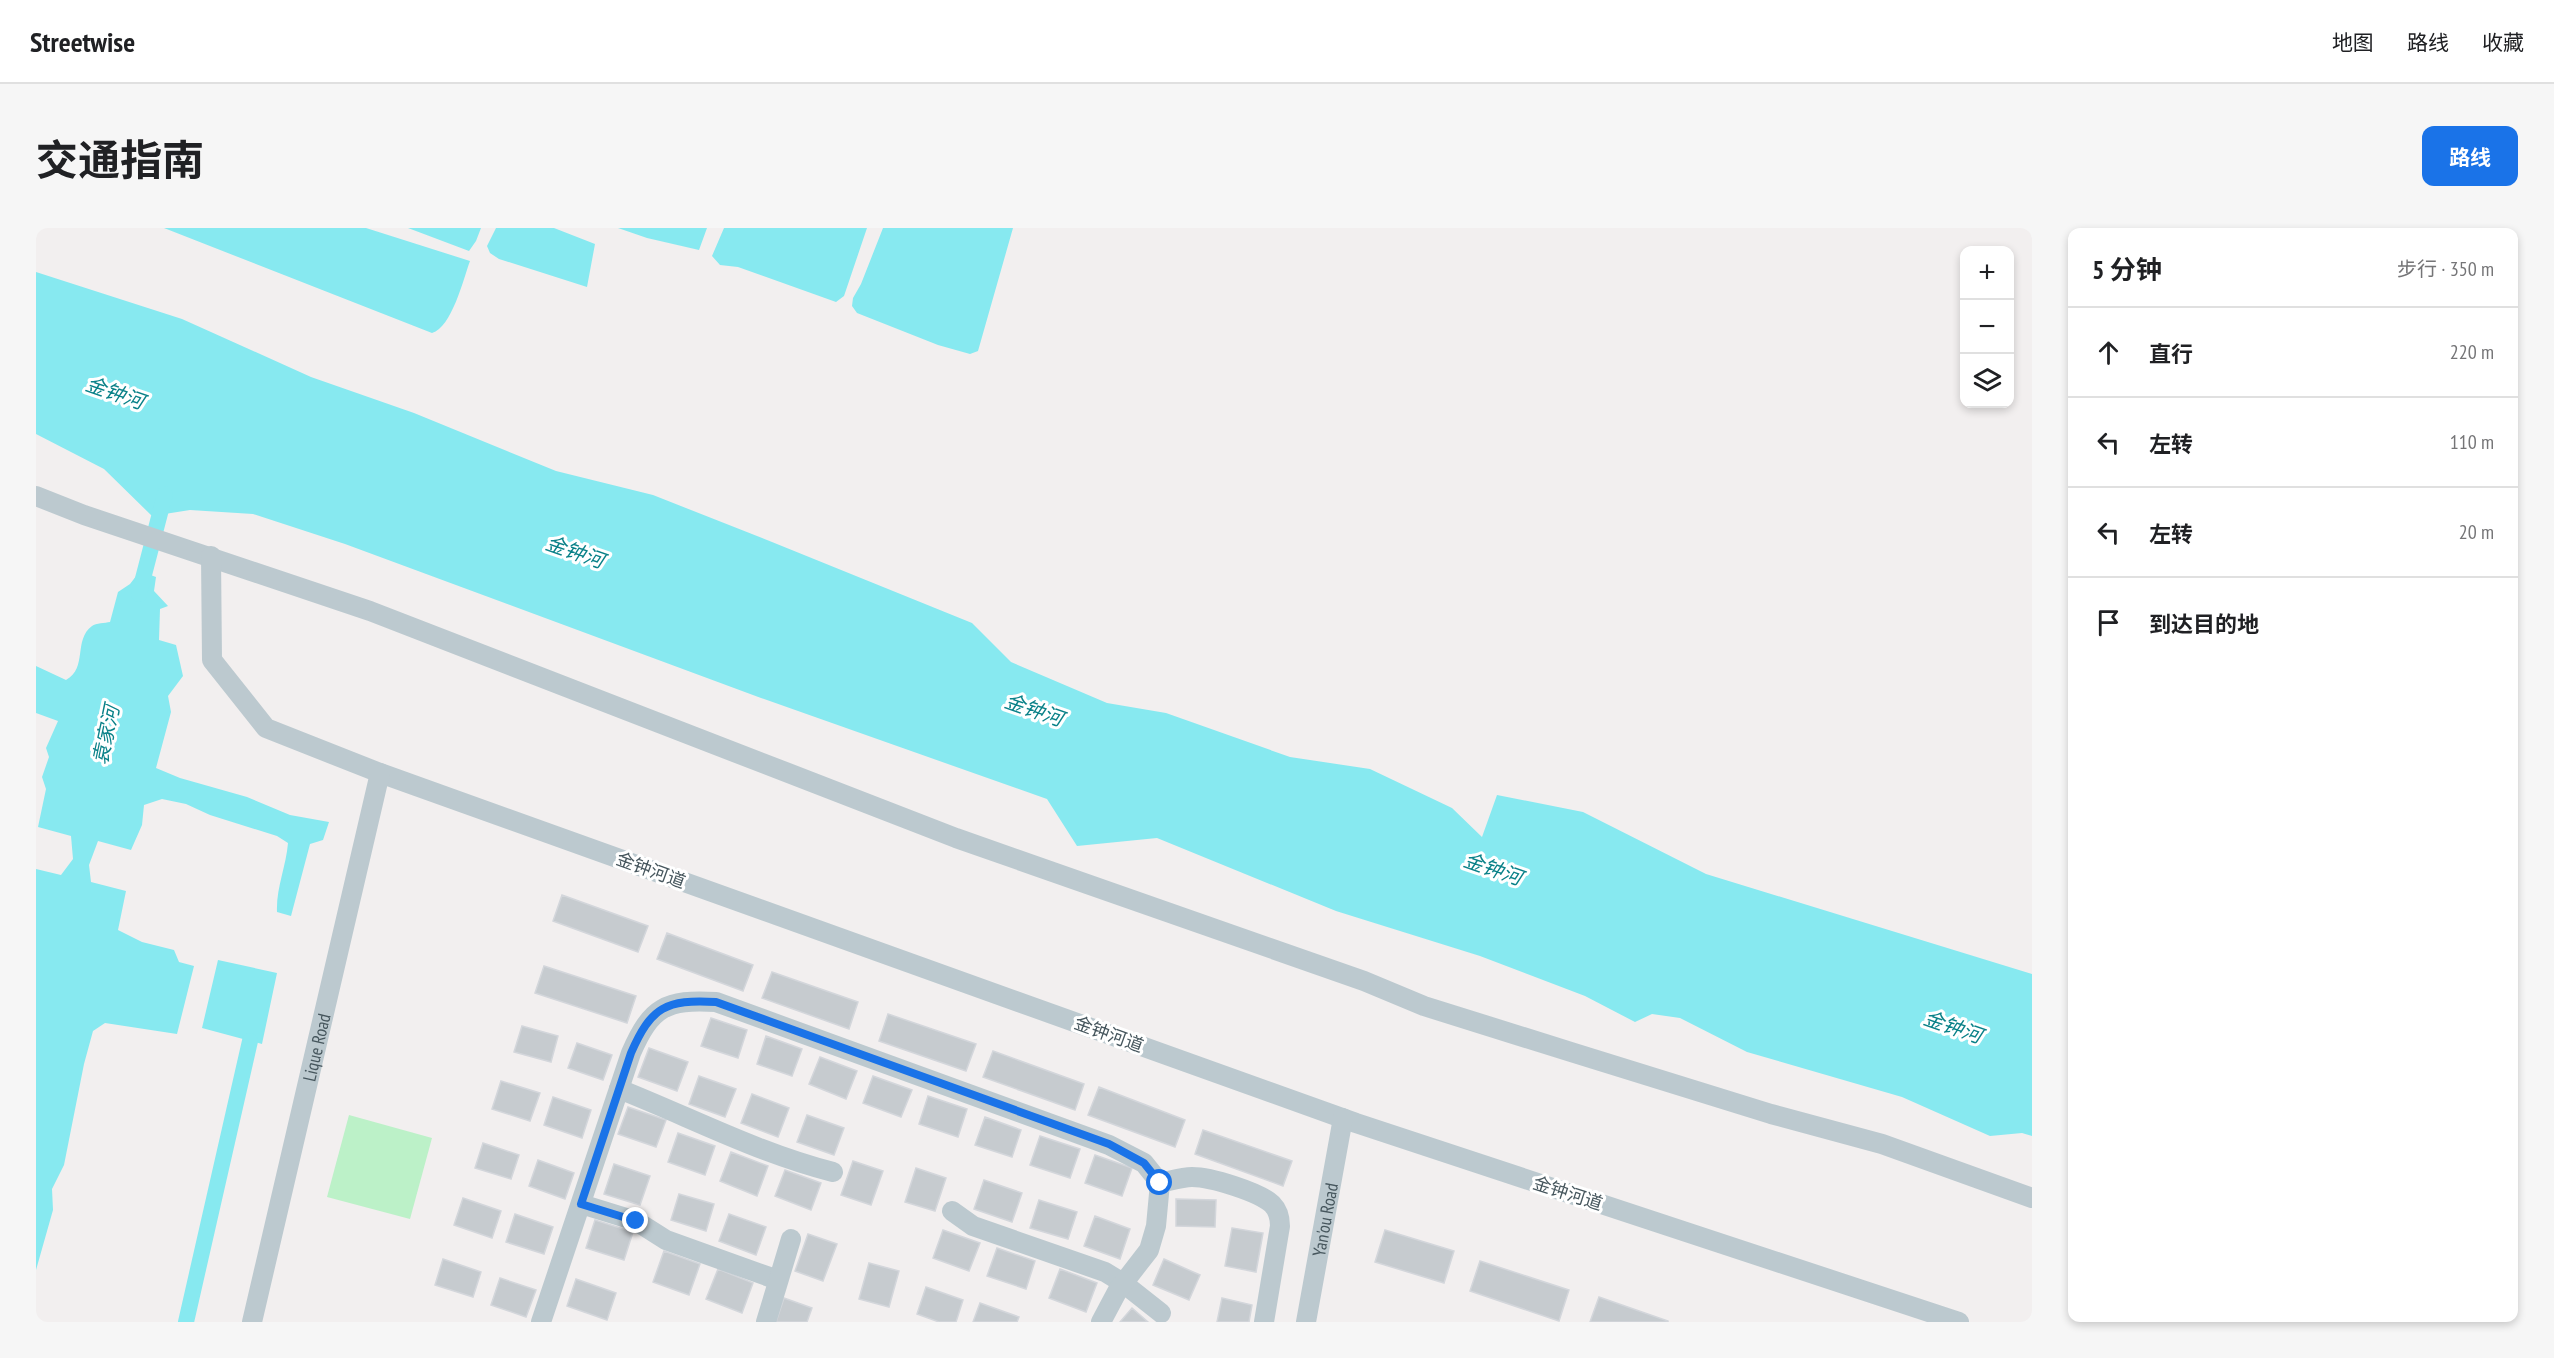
<!DOCTYPE html>
<html lang="zh">
<meta charset="utf-8">
<style>
body{margin:0;font-family:"PT Sans Narrow","Noto Sans SC",sans-serif;background:#f6f6f6;color:#202124}
.controls{position:absolute;right:18px;top:18px;display:grid;overflow:hidden;border-radius:12px;box-shadow:0 3px 9px #0003}
.controls button{width:54px;height:54px;display:grid;place-items:center;padding:0;border:0;border-bottom:2px solid #e0e0e0;background:#fff;color:#202124;font:30px sans-serif}
.stop{position:absolute;width:18px;height:18px;margin:-14px;border:4px solid #1a73e8;border-radius:50%;background:#fff}
.stop.end{background:#1a73e8;border-color:#fff;box-shadow:0 2px 6px #0008}
.list{margin:0;padding:0;list-style:none}
h2{display:flex;justify-content:space-between;align-items:center;height:78px;margin:0;padding:0 24px;font-size:26px}
h2 small{font-size:20px;font-weight:400;color:#757577}
.list li{display:grid;grid-template-columns:39px 1fr auto;gap:18px;align-items:center;box-sizing:border-box;height:90px;padding:0 24px;border-top:2px solid #e0e0e0}
.list b{display:block;font-size:22px;white-space:nowrap}
.list em{font-size:20px;font-style:normal;color:#757577}
.icon{flex:none;width:33px;height:33px;fill:none;stroke:currentColor;stroke-width:2;stroke-linecap:round;stroke-linejoin:round}
.map{position:relative;flex:none;width:1996px;height:1094px;overflow:hidden;border-radius:12px}
header{display:flex;align-items:center;gap:36px;box-sizing:border-box;height:84px;padding:0 30px;background:#fff;border-bottom:2px solid #e0e0e0}
header strong{font-size:28px}
nav{display:flex;gap:33px;margin-inline-start:auto;font-size:21px}
.intro{display:flex;align-items:center;justify-content:space-between;box-sizing:border-box;height:144px;padding:0 36px}
h1{margin:0;font-size:42px}
.button{padding:15px 27px;border-radius:12px;background:#1a73e8;color:#fff;font-size:21px;font-weight:700}
main{display:flex;gap:36px;padding:0 36px}
aside{flex:1;background:#fff;border-radius:12px;box-shadow:0 3px 9px #0003}
.map>svg:first-child{display:block}
.green{fill:#bcf1c8}
.water{fill:#87e9f0}
.lines{fill:none;stroke-linecap:round;stroke-linejoin:round}
.canal{stroke:#87e9f0;stroke-width:16}
.building{fill:#c6cbcf;stroke:#d3d6db;stroke-width:1.5}
.minor{stroke:#bcc9cf;stroke-width:20}
.route{stroke:#1a73e8;stroke-width:8}
.labels{text-anchor:middle;dominant-baseline:central;stroke-width:6;stroke-linejoin:round;paint-order:stroke}
.street-label{font-size:18px;fill:#46565d;stroke:#fff}
.water-label{font-size:20px;font-style:italic;fill:#098188;stroke:#fff}
</style>
<header>
<strong>Streetwise</strong>
<nav><a>地图</a><a>路线</a><a>收藏</a></nav>
</header>
<div class="intro"><h1>交通指南</h1><a class="button">路线</a></div>
<main>
<div class="map">
<svg width="1996" height="1094" viewBox="0 0 1996 1094">
<rect width="100%" height="100%" fill="#f2efef"/>
<path class="green" d="M313 887 396 910 374 991 291 969Z"/>
<path class="water" d="M128 0H330L434 33C427 52 416 99 396 105Z
M372 0H445L440 13 433 23Z
M460 0H518L559 16 551 59 463 31 454 25 451 18Z
M582 0H671L663 22 611 10Z
M688 0H831L808 68 800 74 702 39 684 37 676 28Z
M847 0H977L942 123 934 126 902 117 821 85 816 78 817 70 825 56Z
M0 44 146 91 275 149 378 185 520 243 617 267 736 314 936 395 975 434 1071 475 1130 485 1254 529 1334 541 1416 580 1446 609 1461 567 1547 584 1670 646 1996 746V908L1986 905 1954 908 1866 869 1711 824 1644 790 1616 786 1599 794 1549 768 1444 728 1300 683 1121 610 1041 618 1011 571 725 470 309 316 217 286 154 282 116 288 68 241 0 206Z
M104 343 120 349 118 363 132 378 124 381 123 412 140 417 147 448 132 468 135 484 120 540 144 550 211 569 254 587 293 594 287 612 274 616 255 688 241 684C240 660 250 639 252 615L241 608 174 587 150 576 126 571 108 577 106 597 95 622 62 613 53 637 55 654 90 663 82 702 106 714 138 722 143 734 158 738 141 806 69 795 57 803 48 836 28 937 16 961 17 982 0 1042V641L25 647 37 631 35 608 2 599 10 561 6 549 13 529 10 520 22 493 0 485V438L30 452C52 440 37 412 56 398 60 395 69 395 74 394L82 364 94 356Z
M182 732 241 745 226 816 166 800Z"/>
<g class="lines">
<path class="canal" d="M103 366 129 266
M150 1094 214 813"/>
</g>
<path class="building" d="M526 667 612 698 602 724 517 693Z
M631 705 717 737 707 763 621 731Z
M508 738 600 768 591 795 499 765Z
M736 744 822 774 813 801 726 770Z
M852 786 940 816 930 843 843 813Z
M675 790 711 802 702 830 665 818Z
M486 798 522 808 515 834 478 824Z
M730 808 766 821 756 848 721 836Z
M541 815 576 827 567 852 532 840Z
M613 820 652 834 641 863 602 849Z
M957 823 1048 856 1039 882 947 849Z
M784 829 821 843 810 871 773 856Z
M663 848 700 861 689 889 653 876Z
M837 848 876 862 865 889 827 875Z
M465 853 504 865 494 893 456 881Z
M1063 859 1149 892 1139 919 1052 887Z
M716 866 753 880 742 909 705 895Z
M892 868 931 881 922 909 883 896Z
M517 869 555 882 546 910 508 897Z
M592 879 630 892 620 919 582 906Z
M771 887 808 900 798 927 761 914Z
M949 889 985 902 976 929 939 917Z
M1167 902 1256 933 1247 958 1159 926Z
M642 905 679 918 669 947 632 934Z
M1004 908 1044 921 1034 950 994 937Z
M447 915 483 927 475 951 439 940Z
M695 924 732 938 721 968 684 953Z
M1059 927 1096 940 1086 968 1049 955Z
M502 932 538 945 529 971 493 958Z
M817 933 847 943 835 977 805 967Z
M578 936 614 948 604 977 568 966Z
M880 940 910 950 899 983 869 974Z
M749 942 785 955 775 982 739 968Z
M948 952 986 965 976 994 938 981Z
M643 966 678 976 670 1003 635 992Z
M427 970 465 983 456 1010 418 997Z
M1140 971 1180 972 1179 999 1140 998Z
M1003 972 1041 984 1032 1011 994 1000Z
M479 986 517 999 508 1026 470 1014Z
M693 986 730 999 720 1027 683 1013Z
M1059 988 1094 1001 1084 1031 1048 1018Z
M559 992 597 1004 588 1032 550 1020Z
M1196 1000 1227 1005 1220 1044 1189 1038Z
M907 1002 944 1015 933 1043 897 1030Z
M1349 1002 1418 1023 1408 1055 1339 1034Z
M772 1006 801 1016 787 1053 759 1043Z
M961 1020 999 1033 990 1061 951 1048Z
M628 1023 664 1036 653 1067 617 1054Z
M407 1031 445 1044 437 1069 399 1057Z
M1128 1031 1164 1047 1153 1072 1117 1057Z
M1444 1033 1533 1062 1523 1093 1434 1063Z
M833 1035 863 1043 853 1079 823 1071Z
M682 1041 717 1055 706 1085 670 1071Z
M1024 1041 1061 1055 1050 1084 1013 1070Z
M464 1050 500 1062 490 1089 455 1077Z
M540 1051 580 1065 571 1092 531 1078Z
M890 1059 927 1072 920 1094H903L881 1086Z
M1563 1069 1632 1093V1094H1554Z
M748 1070 776 1080 771 1094H740Z
M1186 1070 1216 1077 1213 1094H1181Z
M944 1075 983 1089 981 1094H937Z
M1096 1080 1112 1094H1084Z"/>
<g class="lines">
<g class="minor">
<path d="M0 268 48 287 334 383 920 610 1328 753 1388 778 1535 824 1735 886 1846 916 1996 970"/>
<path d="M175 328 176 432 230 500 344 545 1320 895 1923 1094"/>
<path d="M583 861C654 889 722 925 797 944"/>
<path d="M1124 955C1134 953 1146 949 1156 949 1175 949 1223 964 1236 976 1242 982 1244 990 1244 998L1228 1094"/>
<path d="M545 976 600 993 630 1012 742 1052"/>
<path d="M916 983 937 998 1069 1044 1087 1055 1125 1085"/>
<path id="s1" d="M216 1094 344 545"/>
<path d="M505 1094 595 825C615 779 630 771 680 774L1073 917 1108 935 1124 955 1120 998 1113 1022 1082 1062 1065 1094"/>
<path d="M730 1094 755 1011"/>
<path id="s2" d="M1270 1094 1307 890"/>
</g>
</g>
<g class="lines">
<path class="route" d="M600 993 545 976 595 825C615 779 630 771 680 774L1073 916 1108 935 1124 955"/>
</g>
<g class="labels">
<g class="street-label">
<text transform="translate(615 642) rotate(20)">金钟河道</text>
<text transform="translate(1073 806) rotate(20)">金钟河道</text>
<text stroke="none"><textPath href="#s1" startOffset="282">Lique Road</textPath></text>
<text transform="translate(1532 965) rotate(18)">金钟河道</text>
<text stroke="none"><textPath href="#s2" startOffset="104">Yan'ou Road</textPath></text>
</g>
<g class="water-label">
<text transform="translate(79 165) rotate(19)">金钟河</text>
<text transform="translate(539 324) rotate(19)">金钟河</text>
<text transform="translate(998 482) rotate(19)">金钟河</text>
<text transform="translate(70 507) rotate(-78)">袁家河</text>
<text transform="translate(1457 641) rotate(19)">金钟河</text>
<text transform="translate(1917 799) rotate(19)">金钟河</text>
</g>
</g>
</svg>
<div class="controls">
<button>+</button>
<button>−</button>
<button><svg class="icon" aria-label="layers" viewBox="0 0 24 24"><path d="M12 4l9 5-9 5-9-5zM3 14l9 5 9-5"/></svg></button>
</div>
<div class="stop" style="left:1124px;top:955px"></div>
<div class="stop end" style="left:600px;top:993px"></div>
</div>
<aside>
<h2>5 分钟<small>步行 · 350 m</small></h2>
<ul class="list">
<li><svg class="icon" aria-label="ahead" viewBox="0 0 24 24"><path d="M12 20V5M6 11l6-6 6 6"/></svg><div><b>直行</b></div><em>220 m</em></li>
<li><svg class="icon" aria-label="left" viewBox="0 0 24 24"><path d="M17 20v-9H6M10 6l-5 5 5 5"/></svg><div><b>左转</b></div><em>110 m</em></li>
<li><svg class="icon" aria-label="left" viewBox="0 0 24 24"><path d="M17 20v-9H6M10 6l-5 5 5 5"/></svg><div><b>左转</b></div><em>20 m</em></li>
<li><svg class="icon" aria-label="arrive" viewBox="0 0 24 24"><path d="M6 21V4h12l-3 4 3 4H6"/></svg><div><b>到达目的地</b></div></li>
</ul>
</aside>
</main>
